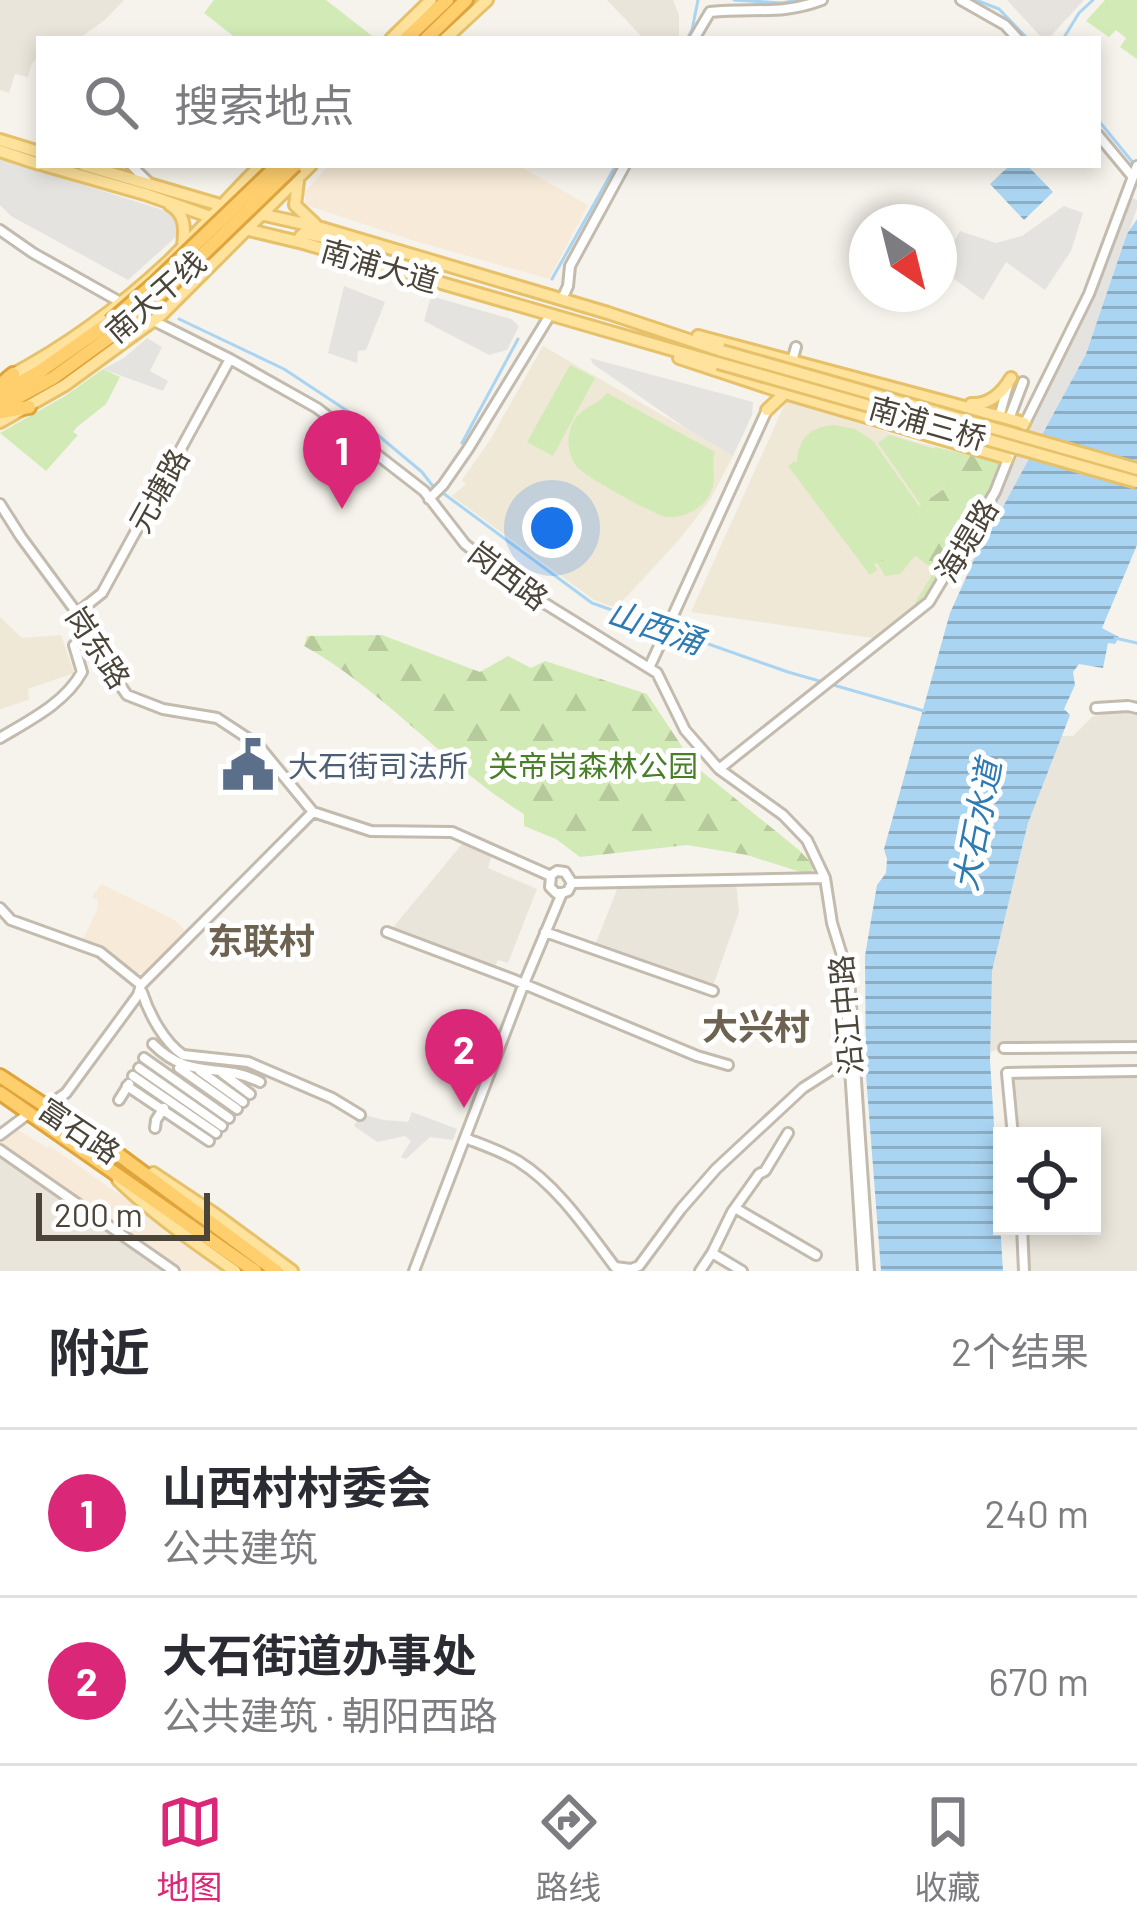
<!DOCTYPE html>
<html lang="zh">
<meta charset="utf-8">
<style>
body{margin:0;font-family:Barlow,"Noto Sans SC",sans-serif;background:#f7f7f7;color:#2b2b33}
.controls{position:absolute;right:36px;bottom:36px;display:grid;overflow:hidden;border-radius:0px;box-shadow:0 6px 18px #0003}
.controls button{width:108px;height:108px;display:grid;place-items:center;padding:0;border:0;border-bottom:3px solid #e1e1e2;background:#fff;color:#2b2b33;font:60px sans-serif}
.compass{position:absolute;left:849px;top:204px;width:108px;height:108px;border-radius:50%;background:#fff;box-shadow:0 6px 18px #0003;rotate:145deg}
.scale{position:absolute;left:36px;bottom:30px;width:174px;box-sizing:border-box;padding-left:12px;border:6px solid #4b4439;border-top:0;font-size:33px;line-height:42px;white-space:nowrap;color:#4b4439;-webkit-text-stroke:9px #fff;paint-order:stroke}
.you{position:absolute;left:552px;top:528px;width:42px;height:42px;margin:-30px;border:9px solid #fff;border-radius:50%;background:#1a73e8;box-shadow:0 0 0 18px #1a73e833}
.badge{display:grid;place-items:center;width:78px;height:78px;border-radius:50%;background:#db2777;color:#fff;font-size:39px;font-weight:700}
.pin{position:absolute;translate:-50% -99px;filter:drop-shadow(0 3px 6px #0008)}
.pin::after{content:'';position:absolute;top:63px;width:42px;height:36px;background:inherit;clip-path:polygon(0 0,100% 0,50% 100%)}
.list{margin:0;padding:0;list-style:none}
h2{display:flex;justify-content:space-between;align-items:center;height:156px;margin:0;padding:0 48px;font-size:51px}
h2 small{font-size:39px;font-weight:400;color:#7c7c81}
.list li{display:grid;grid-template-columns:78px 1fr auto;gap:36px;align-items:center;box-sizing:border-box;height:168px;padding:0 48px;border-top:3px solid #e1e1e2}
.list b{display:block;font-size:45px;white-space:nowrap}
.list p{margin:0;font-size:39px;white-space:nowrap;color:#7c7c81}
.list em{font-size:39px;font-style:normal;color:#7c7c81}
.icon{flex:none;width:66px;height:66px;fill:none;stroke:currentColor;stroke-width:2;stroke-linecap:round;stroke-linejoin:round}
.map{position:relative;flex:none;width:1137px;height:1271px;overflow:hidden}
.search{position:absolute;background:#fff;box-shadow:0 6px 18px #0003;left:36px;right:36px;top:36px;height:132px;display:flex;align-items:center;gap:30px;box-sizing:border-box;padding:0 42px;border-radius:0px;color:#7c7c81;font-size:45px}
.sheet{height:492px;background:#fff}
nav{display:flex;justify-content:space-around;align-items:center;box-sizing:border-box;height:168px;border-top:3px solid #e1e1e2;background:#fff;font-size:33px;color:#7c7c81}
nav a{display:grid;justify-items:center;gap:6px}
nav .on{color:#db2777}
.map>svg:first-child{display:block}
.residential{fill:#eae5da}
.commercial{fill:#f7ead8}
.industrial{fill:#e6e2dd}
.education{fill:#efe8d6}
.green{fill:#d2eab5}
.forest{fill:url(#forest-firs)}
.parking{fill:#e5e3e0}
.water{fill:url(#water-rules)}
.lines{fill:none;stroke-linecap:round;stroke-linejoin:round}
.stream{stroke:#a9d4f2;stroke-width:3}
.minor-casing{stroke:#c2bbae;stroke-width:14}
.major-casing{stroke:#e6c16a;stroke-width:16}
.highway-casing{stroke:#e0a43c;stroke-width:18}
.minor{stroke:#fff;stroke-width:8}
.major{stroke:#ffe39c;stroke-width:10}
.highway{stroke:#ffcf6e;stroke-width:12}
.major-bridge-casing{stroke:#e6c16a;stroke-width:16;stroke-linecap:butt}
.highway-bridge-casing{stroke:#e0a43c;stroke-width:18;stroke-linecap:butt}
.major-bridge{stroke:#ffe39c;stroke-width:10}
.highway-bridge{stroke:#ffcf6e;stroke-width:12}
.labels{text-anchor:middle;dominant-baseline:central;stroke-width:10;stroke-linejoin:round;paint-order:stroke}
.street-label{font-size:30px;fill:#4b4439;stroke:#fff}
.service-label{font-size:30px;fill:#4e5e75;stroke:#fff;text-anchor:start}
.park-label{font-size:30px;fill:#4a7f2a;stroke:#fff}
.water-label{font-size:33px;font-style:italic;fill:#2e7ab2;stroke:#fff}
.quarter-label{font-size:36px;font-weight:bold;fill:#6e6250;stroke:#fff}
</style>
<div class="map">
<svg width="1137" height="1271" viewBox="0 0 1137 1271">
<defs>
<pattern id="forest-firs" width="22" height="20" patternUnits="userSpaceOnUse" patternTransform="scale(3)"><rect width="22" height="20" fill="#d2eab5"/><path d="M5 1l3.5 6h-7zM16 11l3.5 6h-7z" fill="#b6ca9c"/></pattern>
<pattern id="water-rules" width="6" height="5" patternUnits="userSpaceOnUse" patternTransform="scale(3)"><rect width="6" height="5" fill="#a9d4f2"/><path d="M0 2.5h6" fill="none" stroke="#8caec5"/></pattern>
</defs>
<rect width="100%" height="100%" fill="#f6f3ec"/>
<path class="residential" d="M0 0H124L105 20 78 39H39V56L32 63 28 77 15 74 9 93 0 90Z
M607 0H673L679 15V35L677 39H644Z
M1126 709 1137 713V1051L997 1049 990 1053 989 1010 992 971 1028 823 1060 736H1073L1092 717Z
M462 844 492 855 488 868 537 889 508 963 498 960 494 968 391 930Z
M620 882 736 883 739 912 712 989 595 945Z
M1137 1071V1271H1024L1022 1226H1092V1136H1013L1007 1073Z
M0 1154 170 1271H0Z"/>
<path class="commercial" d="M329 165H517L588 205 549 279 415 241 306 205 304 193Z
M101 884 173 919 187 932 148 973H134L111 954 82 941 97 910 98 900 92 897Z
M13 1127 46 1147H51L230 1271H177L0 1148V1137Z"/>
<path class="industrial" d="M1007 0H1084L1048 39H1043Z"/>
<path class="education" d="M543 346 733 456 710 500 679 540 616 608 594 600 452 496 466 484 462 480 490 440Z
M787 399 913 441 1001 463 926 601 879 639 691 612Z
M0 617 22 638 61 635 74 673 28 689 29 700 0 709Z"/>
<path class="green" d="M214 0H326L376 39H237L204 13Z
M1105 0H1137V59L1120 47 1126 38 1116 30 1109 37 1086 21Z
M570 365 595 378 553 456 527 442Z
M103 369 120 377 106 404 77 427 73 432 78 435 46 471 0 433 65 396Z
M607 393 715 452C710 468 719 482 708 497 700 510 683 518 667 517 656 516 584 476 577 467 570 457 566 443 570 431 576 406 596 408 607 393Z
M834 425 855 429 873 441 919 506 921 531 914 545 897 557 874 564 877 570 870 575 788 466 795 461 797 463C798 438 810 427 834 425Z
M889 435 935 449 936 463 943 459 950 468 945 487 921 505 878 443Z"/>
<path class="forest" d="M935 447 1001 463 993 491 926 601 917 607 915 603 935 570 915 556 900 574 885 576 877 562C911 554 924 543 919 506L945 488 942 474 950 468 943 459 936 464Z
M382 635 480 672 508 656 531 668 545 661 647 694 695 766 799 850 814 866 810 875 747 855 687 845 580 857 556 839 524 826V814C445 766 385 691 304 646L307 636Z"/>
<path class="parking" d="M0 159 173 213 178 220 177 236 128 280 11 216 0 205Z
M1127 196 1137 200V208L1086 354 968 574 956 567 998 494 1005 472 1090 297Z
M1064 206 1083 213 1071 251 1045 290 1006 262 983 300 939 268 960 231 996 243 1022 236Z
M344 286 385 302 366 350 358 351 357 363 328 353Z
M431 296 511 319 519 326 507 350 489 355 424 321Z
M147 338 162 347 150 371 168 381 163 391 103 369 124 358Z
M590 358 753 402 752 415 733 456 687 429 593 364Z
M412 1112 457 1129 453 1140 430 1137 406 1159 401 1157 411 1141 405 1136 377 1142 354 1126 361 1114 384 1120 408 1122Z"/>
<path class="water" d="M1010 165H1027L1053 192 1024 220 990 184Z
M1137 219V545L1102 628 1119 637 1115 644 1108 643 1103 668 1079 664 1073 672 1075 685 1064 709 1070 715 1028 823 992 971 990 1060 1003 1271H881L866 1075 865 956 877 885 886 873 887 859 884 849 950 613 973 562 1086 354 1127 234Z"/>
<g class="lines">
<path class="stream" d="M734 0 782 3 797 0
M976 0 999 9 1028 39
M687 39 692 30 698 0
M1063 39 1079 13 1093 0
M1098 120 1135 165
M552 279 616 165
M179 319 284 369 355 416 422 472 432 485 592 603 788 672 924 711
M462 443 518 339
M1115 638 1137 643"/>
<g class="minor-casing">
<path id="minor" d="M961 0 1005 25 1018 39
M694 39 710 12C753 7 780 16 822 0
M1098 135 1132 176
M131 165 148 182
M0 230 33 253 122 303
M562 299 568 286 570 266 625 165
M154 321 230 359 317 408 424 491 465 544 520 588 657 673 685 730 719 769 783 815 807 840 825 878 832 923 849 978 869 1271
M792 361 796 347
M999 417 1008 385
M1009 419 1023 382
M1024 425 1089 294 1137 166
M429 499 443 485 468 449 550 315
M0 504 21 537 77 613 97 652 127 695 163 709 217 718 258 745 313 812 371 831 452 832 551 876
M77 613 102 593 230 359
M649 668 767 410
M1096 708 1128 706 1137 708
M0 738C30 720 65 703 82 672L74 645 91 637
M719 769 929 602 995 492 1014 444
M551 875 557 871 565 872 572 883
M551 876 550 887 556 893H562
M572 883 825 878
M0 908 11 920 100 952 141 985
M387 932 512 979 697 1056 728 1065
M545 932 713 991
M841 967 846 1006 863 1271
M142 992C149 1014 164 1042 183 1055L248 1062 332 1098 360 1115
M153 1044C191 1082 220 1061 260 1082
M1004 1048 1137 1047
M144 1058 229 1118
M139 1068 222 1126
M179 1068 237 1109
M200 1071 243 1102
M222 1073 250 1094
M133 1076 216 1133
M127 1086 209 1141
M119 1100 129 1084
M46 1107 66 1093 138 995 141 985 313 812
M155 1128 156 1120 164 1108
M0 1135 28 1114
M1013 1136 1007 1073 1137 1071
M465 1138C483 1145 501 1151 518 1161 558 1186 587 1230 615 1267
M0 1150 174 1271
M735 1208 816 1255
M1022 1226 1024 1271
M615 1267 631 1269 639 1266 681 1209 716 1169 803 1088 839 1065 849 1062
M414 1271 523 986 562 893 568 891 572 883
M700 1271 712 1253
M742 1271 712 1253 732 1212 759 1174 765 1171 788 1133"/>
</g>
<g class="major-casing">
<path id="major" d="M391 39 431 0
M445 39 487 0
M0 140 39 152
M0 151 39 164
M44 165 145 194 245 229 303 243 718 363
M84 165 220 205 318 227 608 313 722 351
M298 181 295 205 315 224
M170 205C186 214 185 230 183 246
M303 243 300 237 304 233 344 241
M698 336 1024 423
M679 358 785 393 1007 458
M8 377C67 346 121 306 169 261 201 230 229 196 261 165
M971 404C989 405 1002 393 1011 378
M767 410 785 393
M0 422 65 385 161 315 311 165
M153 1173 216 1215 292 1271
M118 1180C154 1215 194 1242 235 1271"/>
</g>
<g class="highway-casing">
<path id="highway" d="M406 39 447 0
M426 39 466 0
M0 385 13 374
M0 394 39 372 110 322
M0 407 53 378 118 331
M1 412 29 407
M0 1076 111 1149 276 1271
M0 1093 255 1271"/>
</g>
<use href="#minor" class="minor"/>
<use href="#major" class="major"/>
<use href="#highway" class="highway"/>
<g class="major-bridge-casing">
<path id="major-bridge" d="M722 351 1137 469
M718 363 1137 482"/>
</g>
<g class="highway-bridge-casing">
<path id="highway-bridge" d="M110 322 155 283 278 165
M118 331 169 287 295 165"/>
</g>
<use href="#major-bridge" class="major-bridge"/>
<use href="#highway-bridge" class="highway-bridge"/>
</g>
<defs>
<g id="civic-bare" transform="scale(4.14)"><path d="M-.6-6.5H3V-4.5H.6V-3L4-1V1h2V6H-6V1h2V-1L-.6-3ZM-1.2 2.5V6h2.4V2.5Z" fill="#5c6f8a" stroke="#fff" stroke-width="2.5" paint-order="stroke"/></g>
</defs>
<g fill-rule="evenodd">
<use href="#civic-bare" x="248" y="765"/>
</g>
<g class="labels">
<g class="street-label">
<text transform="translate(380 265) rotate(16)">南浦大道</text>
<text transform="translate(155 296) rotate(-41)">南大干线</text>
<text transform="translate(928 422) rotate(16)">南浦三桥</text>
<text transform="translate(158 490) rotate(-61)">元塘路</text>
<text transform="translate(966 540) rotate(-59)">海堤路</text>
<text transform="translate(509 575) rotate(37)">岗西路</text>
<text transform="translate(99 647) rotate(57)">岗东路</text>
<text transform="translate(845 1015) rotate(-95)">沿江中路</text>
<text transform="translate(80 1130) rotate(34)">富石路</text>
</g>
<g class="service-label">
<text x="288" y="765">大石街司法所</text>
</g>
<g class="park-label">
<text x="593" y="765">关帝岗森林公园</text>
</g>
<g class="water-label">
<text transform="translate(656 626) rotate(19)">山西涌</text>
<text transform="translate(976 825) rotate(-79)">大石水道</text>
</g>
<g class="quarter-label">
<text x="261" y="939">东联村</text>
<text x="756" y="1025">大兴村</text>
</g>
</g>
</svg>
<div class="controls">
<button><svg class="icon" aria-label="locate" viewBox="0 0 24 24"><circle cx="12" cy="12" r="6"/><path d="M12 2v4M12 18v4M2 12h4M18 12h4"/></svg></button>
</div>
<svg class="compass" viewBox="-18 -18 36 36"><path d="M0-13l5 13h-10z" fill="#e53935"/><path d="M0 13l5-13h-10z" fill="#7c7c81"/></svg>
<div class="scale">200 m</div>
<div class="you"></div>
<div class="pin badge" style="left:342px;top:509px">1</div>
<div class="pin badge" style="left:464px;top:1108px">2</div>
<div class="search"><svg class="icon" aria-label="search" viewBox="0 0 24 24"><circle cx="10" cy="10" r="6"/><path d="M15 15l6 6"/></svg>搜索地点</div>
</div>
<section class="sheet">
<h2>附近<small>2个结果</small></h2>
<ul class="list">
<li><span class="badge">1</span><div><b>山西村村委会</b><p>公共建筑</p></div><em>240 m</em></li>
<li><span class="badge">2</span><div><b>大石街道办事处</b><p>公共建筑 · 朝阳西路</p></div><em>670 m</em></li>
</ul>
</section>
<nav>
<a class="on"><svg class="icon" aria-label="map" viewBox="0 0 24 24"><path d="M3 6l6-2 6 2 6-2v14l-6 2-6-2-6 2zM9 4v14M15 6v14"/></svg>地图</a>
<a><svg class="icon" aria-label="directions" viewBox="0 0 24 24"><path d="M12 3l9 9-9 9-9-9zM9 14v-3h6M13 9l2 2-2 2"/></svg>路线</a>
<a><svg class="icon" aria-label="saved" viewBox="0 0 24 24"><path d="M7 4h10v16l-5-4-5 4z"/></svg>收藏</a>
</nav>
